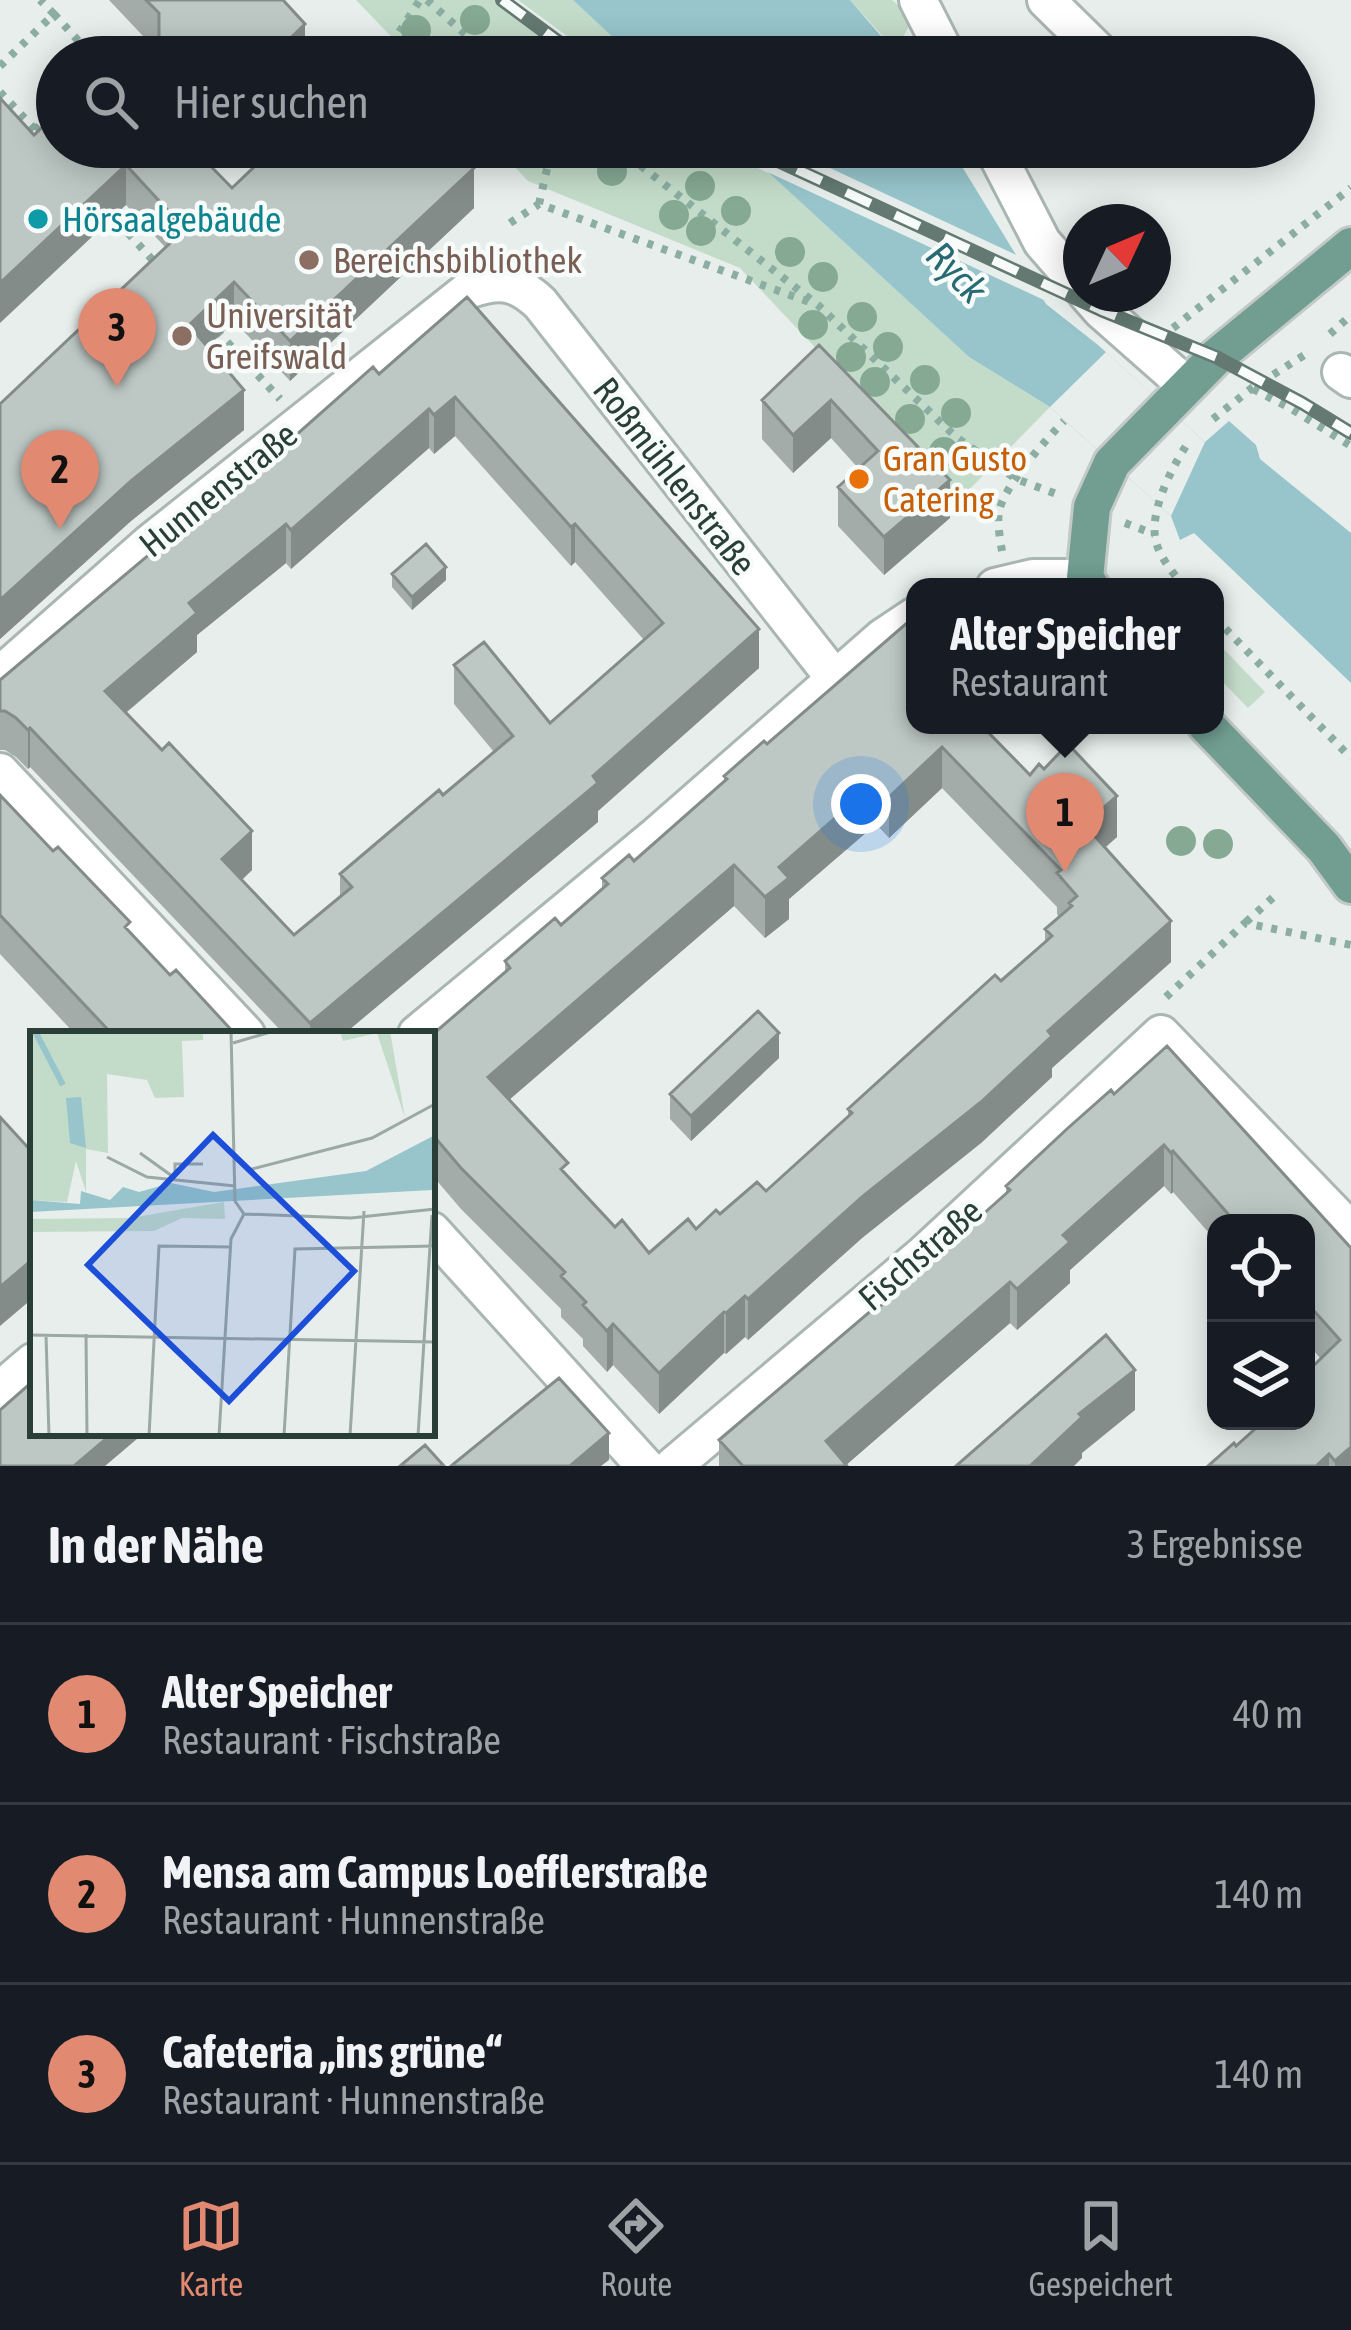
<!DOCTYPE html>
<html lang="de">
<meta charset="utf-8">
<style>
body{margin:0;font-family:"Asap Condensed",sans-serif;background:#242831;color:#f1f3f6}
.controls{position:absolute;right:36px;bottom:36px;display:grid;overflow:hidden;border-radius:24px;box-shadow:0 6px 30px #0003}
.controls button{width:108px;height:108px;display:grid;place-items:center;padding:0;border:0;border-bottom:3px solid #363941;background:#171b24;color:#f1f3f6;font:60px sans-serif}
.compass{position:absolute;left:1063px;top:204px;width:108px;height:108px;border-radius:50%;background:#171b24;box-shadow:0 6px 30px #0003;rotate:46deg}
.you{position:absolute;left:861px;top:804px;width:42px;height:42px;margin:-30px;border:9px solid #fff;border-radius:50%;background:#1a73e8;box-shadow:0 0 0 18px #1a73e833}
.badge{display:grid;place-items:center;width:78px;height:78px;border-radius:50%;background:#e28971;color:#111;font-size:39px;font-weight:700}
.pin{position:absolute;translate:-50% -99px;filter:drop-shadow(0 3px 6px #0008)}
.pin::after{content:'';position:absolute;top:63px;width:42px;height:36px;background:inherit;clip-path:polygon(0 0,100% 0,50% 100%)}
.popup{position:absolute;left:906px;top:578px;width:318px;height:156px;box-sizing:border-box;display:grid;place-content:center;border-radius:24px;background:#171b24;filter:drop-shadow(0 3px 9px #0005);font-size:39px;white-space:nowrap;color:#9ea1a6}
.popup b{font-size:45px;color:#f1f3f6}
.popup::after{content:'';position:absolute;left:50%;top:100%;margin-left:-24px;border:24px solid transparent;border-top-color:#171b24}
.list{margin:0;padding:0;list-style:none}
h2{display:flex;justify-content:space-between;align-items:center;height:156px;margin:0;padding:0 48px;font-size:51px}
h2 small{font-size:39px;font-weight:400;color:#9ea1a6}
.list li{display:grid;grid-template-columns:78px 1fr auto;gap:36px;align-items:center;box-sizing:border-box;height:180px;padding:0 48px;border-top:3px solid #363941}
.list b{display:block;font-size:45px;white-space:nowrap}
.list p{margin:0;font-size:39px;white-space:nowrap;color:#9ea1a6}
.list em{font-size:39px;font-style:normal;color:#9ea1a6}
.icon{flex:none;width:66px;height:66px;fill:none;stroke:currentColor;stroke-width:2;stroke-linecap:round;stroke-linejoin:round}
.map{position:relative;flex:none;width:1351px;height:1466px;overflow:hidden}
.search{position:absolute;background:#171b24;box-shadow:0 6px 30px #0003;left:36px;right:36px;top:36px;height:132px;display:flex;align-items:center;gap:30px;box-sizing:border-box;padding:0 42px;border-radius:66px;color:#9ea1a6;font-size:45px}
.sheet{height:696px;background:#171b24}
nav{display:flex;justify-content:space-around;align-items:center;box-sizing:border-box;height:168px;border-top:3px solid #363941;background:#171b24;font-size:33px;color:#9ea1a6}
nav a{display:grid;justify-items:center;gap:6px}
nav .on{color:#e28971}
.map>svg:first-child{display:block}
.green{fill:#c3dcc9}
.water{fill:#97c5cb}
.pier{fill:#e7eeeb}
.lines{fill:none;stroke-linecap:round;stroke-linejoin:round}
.minor-casing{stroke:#aab6b1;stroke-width:42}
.major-casing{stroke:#c3c9c7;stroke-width:42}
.path{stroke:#8cada2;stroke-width:8;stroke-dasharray:6 9;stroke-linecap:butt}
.minor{stroke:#fff;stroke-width:36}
.major{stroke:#719e91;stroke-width:36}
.rail-casing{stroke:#637972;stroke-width:14}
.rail{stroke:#f7fbf9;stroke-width:9;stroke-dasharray:27;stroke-linecap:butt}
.tree{fill:#86a993}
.wall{fill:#a3aca9;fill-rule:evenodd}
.shaded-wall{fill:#848c89}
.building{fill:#bdc8c4;stroke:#848c89;stroke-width:3;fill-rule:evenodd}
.culture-dot{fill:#0f9aa8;stroke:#f7fbf9;stroke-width:4.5}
.education-dot{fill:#8d6e63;stroke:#f7fbf9;stroke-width:4.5}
.food-dot{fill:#e8710a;stroke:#f7fbf9;stroke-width:4.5}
.labels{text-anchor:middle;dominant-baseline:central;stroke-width:9;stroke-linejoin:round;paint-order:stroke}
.culture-label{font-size:36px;fill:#0d838f;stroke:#f7fbf9;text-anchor:start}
.education-label{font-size:36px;fill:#785e54;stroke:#f7fbf9;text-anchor:start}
.food-label{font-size:36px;fill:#c56008;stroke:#f7fbf9;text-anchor:start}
.street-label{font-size:36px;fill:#283e37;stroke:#f7fbf9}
.water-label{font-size:39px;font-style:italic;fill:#286a74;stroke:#f7fbf9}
.inset-river{fill:none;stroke:#97c5cb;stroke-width:6}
.inset-road{fill:none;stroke:#9ba8a3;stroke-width:3}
.view{fill:#1d4ed8;fill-opacity:0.15;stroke:#1d4ed8;stroke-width:6}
.inset-edge{fill:none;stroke:#283e37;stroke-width:6}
</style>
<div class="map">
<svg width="1351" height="1466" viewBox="0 0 1351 1466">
<rect width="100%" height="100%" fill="#e7eeeb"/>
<path class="green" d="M356 0H494L570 57H411Z
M518 0H573L634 57H596Z
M850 0H892L913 18 896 51Z
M496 147H717L770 174 969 357 1050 407 959 500 740 268 528 181Z
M1215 640 1265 692 1248 708 1215 674Z"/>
<path class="water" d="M573 0H850L899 57H634Z
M738 147H950L1046 304 1098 345 1205 442 1229 421 1256 445 1260 459 1351 533V683L1194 533 1180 540 1171 516 1050 407 969 357 770 174Z"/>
<path class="pier" d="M732 147H785L1027 260 1051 300 1059 307 748 163Z
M1106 352 1205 442 1171 516 1050 407Z"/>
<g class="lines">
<g class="minor-casing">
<path id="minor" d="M918 0 947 57
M1046 0 1104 57
M993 147 1042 242 1081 287
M1087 294 1101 310 1186 385
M1341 372 1351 379
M995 587 1033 578H1085
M0 675 150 543 470 289C501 279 516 281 540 303L836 680
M0 772 246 1034
M417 1034 656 836 882 638 915 616
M432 1231 645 1466
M0 1390 33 1362
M673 1466 924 1254 1161 1034 1351 1231"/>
</g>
<g class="major-casing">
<path id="major" d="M1091 587 1085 578 1092 507 1112 463 1216 357 1351 246
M1206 725 1324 848 1351 885"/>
</g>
<path class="path" d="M427 0 491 57
M54 14 93 57
M383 57 420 0
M0 66 54 14 40 0
M0 92 42 137
M35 130 57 108
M617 147 819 306 956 437 1016 479 1062 496
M539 204 552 147
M108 211 158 266
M510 223 539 204 812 303
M1173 328 1351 188
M217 331 280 399
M1330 334 1351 315
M1253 389 1290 408 1351 446
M1213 419 1252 388 1309 352
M1125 523 1154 534
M1002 551C1000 539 997 522 999 511 1006 483 1045 441 1064 421
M1185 587C1174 575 1157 554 1155 537 1151 509 1171 469 1186 446
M1215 618 1351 758
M1246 922 1278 893
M1166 997 1245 923 1351 945"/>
<use href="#minor" class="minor"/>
<use href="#major" class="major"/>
<g class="rail-casing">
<path id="rail" d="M502 0 579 57
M748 147 1101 310 1216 357 1302 403 1351 433"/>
</g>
<use href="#rail" class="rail"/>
</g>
<g class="tree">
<circle cx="475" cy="20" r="15"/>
<circle cx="416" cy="30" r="15"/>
<circle cx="612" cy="171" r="15"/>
<circle cx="700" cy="186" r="15"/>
<circle cx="736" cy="211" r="15"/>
<circle cx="674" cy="215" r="15"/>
<circle cx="701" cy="231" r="15"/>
<circle cx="790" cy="252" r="15"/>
<circle cx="823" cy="277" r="15"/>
<circle cx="862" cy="317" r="15"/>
<circle cx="813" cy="325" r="15"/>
<circle cx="888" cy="347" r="15"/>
<circle cx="851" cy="357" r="15"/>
<circle cx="925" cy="380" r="15"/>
<circle cx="875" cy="382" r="15"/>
<circle cx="956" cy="413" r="15"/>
<circle cx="910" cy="419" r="15"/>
<circle cx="944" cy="452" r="15"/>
<circle cx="1181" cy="841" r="15"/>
<circle cx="1218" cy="844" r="15"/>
</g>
<path class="wall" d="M109 0H283L305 57H159V53Z
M34 135 232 188 474 208 290 381 234 321 208 347 244 430 131 521 0 639V404L165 247 126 205Z
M467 297 759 668 598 811V822L344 1034H284L30 767 28 769 16 757 5 750H0V680L379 374ZM455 436 571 566 575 562 644 640 550 723 454 665V704L494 752 443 795 340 874V897L294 935 242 880 252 870 126 713 197 652V635L286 563 291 569 429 448 434 454Z
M819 345 950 518 884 575 838 526V487L859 469 831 438 793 473 762 439V400Z
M392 574 446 580 412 610 392 587Z
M915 725 1030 775 1117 837 1105 848 1171 962 1052 1068V1077L981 1143 862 1238 748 1340 745 1337 726 1354 724 1353 659 1414 613 1365 607 1372 583 1346V1339L561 1317V1309L461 1209 432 1175V1035L505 972V961L561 925 602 889V878L634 861 724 782V776L767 744ZM942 788 1057 907V914L1059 917 1045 929V941L848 1109V1117L766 1191 649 1253 615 1227 568 1176 509 1100 734 906 765 938 789 919V899L874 826 876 824 889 838Z
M0 795 170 975 235 1034H75L0 954Z
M779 1058 691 1141 670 1119V1094Z
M1111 1090 1351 1248V1466H1208L1236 1446 1306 1421 1321 1359 1306 1342V1223H1216V1241L1173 1192 1171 1194 1164 1186 1070 1270V1283L1017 1330 1010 1323 846 1465 847 1466H719V1440L875 1311 1006 1194V1186Z"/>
<path class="shaded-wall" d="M305 24V57H271Z
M126 165V205L0 323V283Z
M474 168V208L290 381V341Z
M234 282V321L189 365V325Z
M244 390V430L131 521 0 639V600L131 481Z
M455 397V436L434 454V415Z
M831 400V438L793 473V435Z
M429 409V448L291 569V530Z
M950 480V518L884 575V537Z
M286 524V563L197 635V652L105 730V691L189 603Z
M575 524V562L571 566V527Z
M446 567V580L412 610V597Z
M759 629V668L598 811V822L344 1034H310V1023Z
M30 728V767L28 769V730Z
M942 747V788L889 838V797Z
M876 783V824L789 899V919L765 938V897L779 867Z
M1117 796V837L1098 853 1091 832 1092 818Z
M252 831V870L222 898V859Z
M734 865V906L488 1118V1077Z
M1171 921V962L1052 1068V1077L981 1143 862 1238 748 1340V1299Z
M779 1033V1058L691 1141V1116Z
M1164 1145V1186L1070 1270V1283L1017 1330V1289L1063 1235Z
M1173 1151V1192L1171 1194V1153Z
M33 1259V1298L0 1326V1287Z
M1010 1282V1323L845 1466 826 1441Z
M745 1296V1337L726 1354V1313Z
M724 1312V1353L659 1414V1373Z
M613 1324V1365L607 1372V1331Z
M1135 1370V1410L1082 1453V1458L1074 1466H1030L1079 1414Z
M113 1433H144L105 1466H74Z
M609 1433V1460L601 1466H570Z
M1351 1447V1466H1335V1461Z
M1329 1454V1466H1316Z"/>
<path class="building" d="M146 0H283L305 24 271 57H259L252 50 244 57H159V13Z
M0 98 34 135 57 113V147H192L232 188 275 147H454L474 168 290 341 234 282 189 325 244 390 131 481 0 600V404L185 229 126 165 0 283Z
M467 297 759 629 593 776 598 783 310 1023 30 728 28 730 16 718 5 711H0V680L239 479 242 483 373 367 379 374ZM455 397 571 527 575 524 663 623 550 723 484 642 454 665 513 736 443 795 439 790 340 874 352 887 294 935 222 859 252 831 169 743 162 750 105 691 197 613 189 603 286 524 291 530 429 409 434 415Z
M819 345 950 480 884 537 838 487 878 451 831 400 793 435 762 400Z
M426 544 446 567 412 597 392 574Z
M915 616V725H981L1030 775 1039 764 1044 769 1068 744 1117 796 1092 818 1098 825 1091 832 1171 921 1048 1031 1052 1036 981 1102 862 1197 748 1299 745 1296 726 1313 724 1312 659 1373 613 1324 607 1331 583 1305 586 1302 561 1276 565 1272 461 1168 432 1134V1035L510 968 505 961 555 918 561 925 608 884 602 878 629 855 634 861 727 779 724 776 764 741 767 744ZM942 747 1061 870 1057 873 1077 896 1069 903 1072 906 1045 929 1052 936 1001 981 995 975 848 1109 852 1113 766 1191 757 1182 720 1214 716 1210 696 1229 688 1219 649 1253 622 1220 615 1227 561 1169 568 1163 488 1077 734 865 765 897 789 878 779 867 874 784 876 783 889 797Z
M0 795 53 851 58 847 130 922 125 927 170 975 176 970 235 1034H112L0 915Z
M758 1011 779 1033 691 1116 670 1094Z
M1167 1046 1351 1248V1447L1335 1461 1329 1454 1316 1466H1208L1234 1443 1236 1446 1264 1421H1306V1373L1340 1340 1306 1302V1223H1236L1173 1151 1171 1153 1164 1145 1063 1235 1070 1242 1017 1289 1010 1282 826 1441 847 1466H743L719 1440 873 1309 875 1311 1010 1190 1006 1186 1068 1128 1111 1090 1114 1094Z
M0 1117 33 1153V1259L0 1287Z
M1106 1335 1135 1370 1079 1414 1082 1417 1030 1466H956Z
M559 1378 609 1433 570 1466H451Z
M33 1381V1433H113L74 1466H0V1410Z
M425 1445 444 1466H400Z"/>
<circle class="culture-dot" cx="38" cy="219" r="12"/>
<g class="education-dot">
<circle cx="309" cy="260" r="12"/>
<circle cx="182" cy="336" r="12"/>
</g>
<circle class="food-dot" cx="859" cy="479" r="12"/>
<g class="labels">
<g class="culture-label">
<text x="62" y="219">Hörsaalgebäude</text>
</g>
<g class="education-label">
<text x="333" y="260">Bereichsbibliothek</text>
<text x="206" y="315">Universität<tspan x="206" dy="41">Greifswald</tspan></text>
</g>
<g class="food-label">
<text x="883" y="458">Gran Gusto<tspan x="883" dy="41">Catering</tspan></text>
</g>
<g class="street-label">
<text transform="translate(675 476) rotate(52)">Roßmühlenstraße</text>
<text transform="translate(218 489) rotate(-39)">Hunnenstraße</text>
<text transform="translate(920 1254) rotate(-41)">Fischstraße</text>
</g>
<g class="water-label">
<text transform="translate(957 272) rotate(46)">Ryck</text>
</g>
</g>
<g transform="translate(30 1031)">
<rect width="405" height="405" fill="#e7eeeb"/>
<path d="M0 0 173 1V9L152 10 154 66 125 67 117 49 77 43 78 122 56 118V161L46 130 37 171 0 169ZM310 0H360L375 87 347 2 313 10ZM194 171 195 188 152 187 124 200 0 201V188L100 187Z" fill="#c3dcc9"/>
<path d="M51 66 56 117 40 112 36 67ZM405 104 402 159 0 181V169L50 173 51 160 80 169 93 156 109 161 141 152 184 161 336 140Z" fill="#97c5cb"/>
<path class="inset-river" d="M5 0 33 54"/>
<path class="inset-road" d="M201 0 205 170 214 183 321 187 405 178M203 12 244 0M110 122 142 145M77 126 117 146 205 155M218 139 342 107 405 73M145 146V133H173M56 303 57 405M0 304 405 311M16 304 19 405M119 405 129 215 201 216M189 405 201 208 214 183M254 405 265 218 405 215M320 405 334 180M388 405 402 184"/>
<path class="view" d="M183 104 324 240 199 370 58 234Z"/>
<rect width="405" height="405" class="inset-edge"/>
</g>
</svg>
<div class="controls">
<button><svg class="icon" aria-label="locate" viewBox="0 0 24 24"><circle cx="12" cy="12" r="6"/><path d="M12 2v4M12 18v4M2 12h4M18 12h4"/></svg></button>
<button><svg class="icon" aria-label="layers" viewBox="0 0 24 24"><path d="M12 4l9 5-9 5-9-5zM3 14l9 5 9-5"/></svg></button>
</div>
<svg class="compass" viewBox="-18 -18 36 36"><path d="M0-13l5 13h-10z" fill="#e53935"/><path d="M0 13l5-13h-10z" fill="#9ea1a6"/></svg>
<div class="you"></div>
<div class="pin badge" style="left:1065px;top:872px">1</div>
<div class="popup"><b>Alter Speicher</b>Restaurant</div>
<div class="pin badge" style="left:60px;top:529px">2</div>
<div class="pin badge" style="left:117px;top:387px">3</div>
<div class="search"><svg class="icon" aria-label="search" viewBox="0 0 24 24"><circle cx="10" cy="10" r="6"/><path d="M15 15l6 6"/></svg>Hier suchen</div>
</div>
<section class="sheet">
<h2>In der Nähe<small>3 Ergebnisse</small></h2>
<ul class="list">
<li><span class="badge">1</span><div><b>Alter Speicher</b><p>Restaurant · Fischstraße</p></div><em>40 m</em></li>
<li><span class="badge">2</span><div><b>Mensa am Campus Loefflerstraße</b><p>Restaurant · Hunnenstraße</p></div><em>140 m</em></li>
<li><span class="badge">3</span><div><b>Cafeteria „ins grüne“</b><p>Restaurant · Hunnenstraße</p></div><em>140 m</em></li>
</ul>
</section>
<nav>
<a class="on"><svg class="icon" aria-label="map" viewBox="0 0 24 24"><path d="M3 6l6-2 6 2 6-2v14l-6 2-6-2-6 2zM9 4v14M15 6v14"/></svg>Karte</a>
<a><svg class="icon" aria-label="directions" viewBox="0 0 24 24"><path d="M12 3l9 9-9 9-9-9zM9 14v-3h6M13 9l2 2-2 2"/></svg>Route</a>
<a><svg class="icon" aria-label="saved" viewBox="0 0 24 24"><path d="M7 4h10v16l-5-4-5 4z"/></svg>Gespeichert</a>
</nav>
